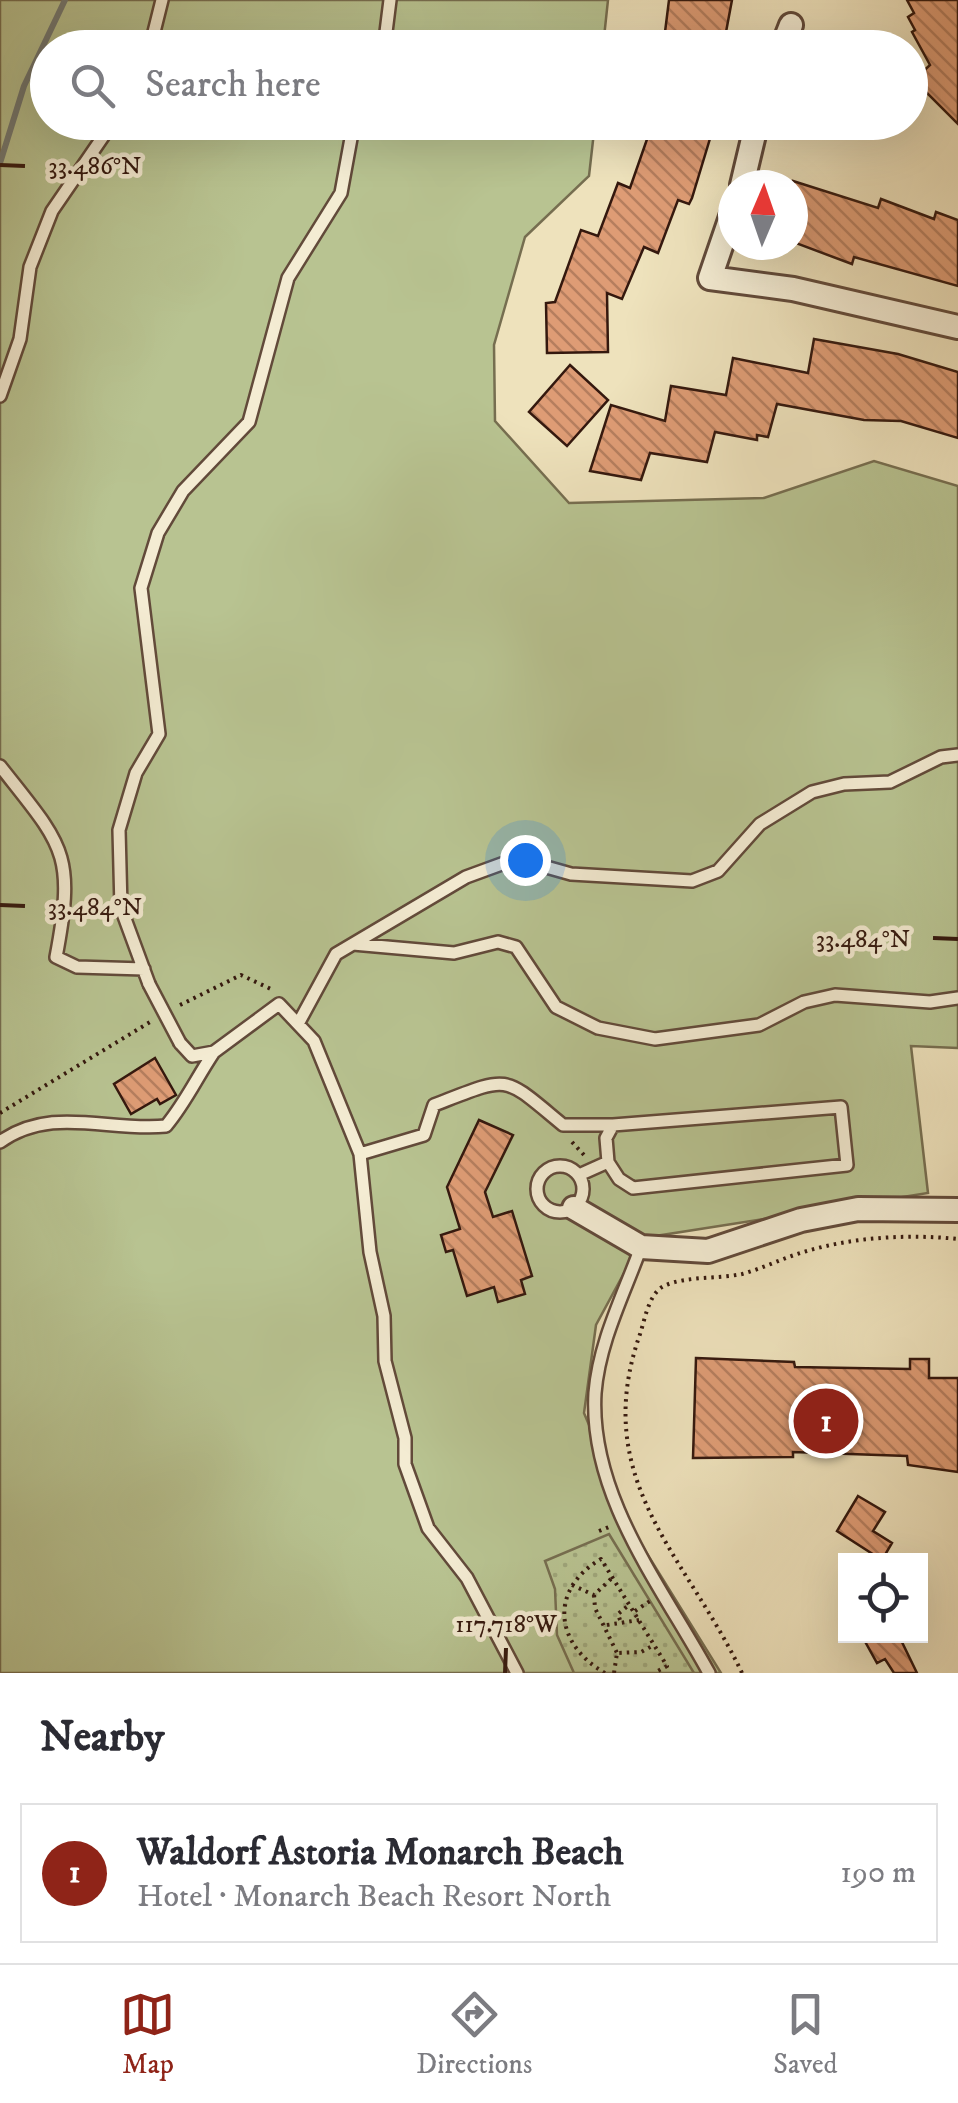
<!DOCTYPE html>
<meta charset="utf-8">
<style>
body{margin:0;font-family:"IM FELL DW Pica",serif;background:#f2f2f3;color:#2b2b33}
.controls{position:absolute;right:30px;bottom:30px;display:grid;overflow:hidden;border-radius:0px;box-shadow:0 10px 40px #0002}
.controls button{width:90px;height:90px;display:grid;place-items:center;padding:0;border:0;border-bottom:2px solid #e1e1e2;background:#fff;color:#2b2b33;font:50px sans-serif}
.compass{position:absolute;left:718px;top:170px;width:90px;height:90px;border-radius:50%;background:#fff;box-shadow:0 10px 40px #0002;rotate:2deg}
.you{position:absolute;left:525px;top:860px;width:35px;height:35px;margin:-25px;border:8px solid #fff;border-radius:50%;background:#1a73e8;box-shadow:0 0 0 15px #1a73e833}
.badge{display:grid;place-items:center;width:65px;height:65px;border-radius:50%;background:#8f2418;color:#fff;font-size:32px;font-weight:700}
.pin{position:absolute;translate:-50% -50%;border:5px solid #fff;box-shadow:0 2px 10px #0006}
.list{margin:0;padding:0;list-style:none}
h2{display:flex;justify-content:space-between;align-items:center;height:130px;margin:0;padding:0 40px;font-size:42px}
h2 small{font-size:32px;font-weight:400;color:#7c7c81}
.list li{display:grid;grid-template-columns:65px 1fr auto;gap:30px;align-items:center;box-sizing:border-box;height:140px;margin:0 20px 20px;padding:0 20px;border:2px solid #e1e1e2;border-radius:0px}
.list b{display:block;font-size:38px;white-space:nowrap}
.list p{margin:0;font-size:32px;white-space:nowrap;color:#7c7c81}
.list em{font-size:32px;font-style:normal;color:#7c7c81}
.icon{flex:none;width:55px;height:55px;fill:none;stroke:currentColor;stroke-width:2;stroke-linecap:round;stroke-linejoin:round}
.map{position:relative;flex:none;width:958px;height:1673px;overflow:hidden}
.search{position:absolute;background:#fff;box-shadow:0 10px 40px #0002;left:30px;right:30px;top:30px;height:110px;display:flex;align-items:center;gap:25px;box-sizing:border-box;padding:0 35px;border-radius:55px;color:#7c7c81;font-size:38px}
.sheet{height:290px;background:#fff}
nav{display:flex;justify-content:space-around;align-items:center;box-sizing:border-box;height:140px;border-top:2px solid #e1e1e2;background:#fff;font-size:28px;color:#7c7c81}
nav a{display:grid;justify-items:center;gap:5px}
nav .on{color:#8f2418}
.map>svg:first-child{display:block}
.green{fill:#b8c391;stroke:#766e50;stroke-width:2.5}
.park{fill:url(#park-dots);stroke:#766e50;stroke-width:2.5}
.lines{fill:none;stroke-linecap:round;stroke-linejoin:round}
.stream{stroke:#727a75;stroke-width:6}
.building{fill:url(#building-back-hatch);stroke:#34180e;stroke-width:2.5}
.lane-casing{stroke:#624a3a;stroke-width:16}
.street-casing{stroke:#624a3a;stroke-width:28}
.path{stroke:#34180e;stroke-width:4;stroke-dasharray:2.5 5;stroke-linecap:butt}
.lane{stroke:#f4ecd3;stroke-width:11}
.street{stroke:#f4ecd3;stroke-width:22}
.lane-bridge-casing{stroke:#624a3a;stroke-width:16;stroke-linecap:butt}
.lane-bridge{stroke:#f4ecd3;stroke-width:11}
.ticks{fill:none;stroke:#34180e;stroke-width:4}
.ticks-label{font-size:25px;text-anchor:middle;fill:#34180e;stroke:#f4ecd3;stroke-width:9;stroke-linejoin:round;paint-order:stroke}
</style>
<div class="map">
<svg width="958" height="1673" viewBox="0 0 958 1673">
<defs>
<pattern id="park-dots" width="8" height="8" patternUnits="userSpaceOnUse" patternTransform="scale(2.5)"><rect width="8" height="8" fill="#b8c391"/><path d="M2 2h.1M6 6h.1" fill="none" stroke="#9fa77c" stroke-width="1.8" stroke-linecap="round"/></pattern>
<pattern id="building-back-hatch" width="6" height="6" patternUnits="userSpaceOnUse" patternTransform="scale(2.5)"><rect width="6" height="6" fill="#de9c75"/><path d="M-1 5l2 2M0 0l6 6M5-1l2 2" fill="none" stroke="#b57e5e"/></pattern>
</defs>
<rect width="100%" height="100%" fill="#eee2bc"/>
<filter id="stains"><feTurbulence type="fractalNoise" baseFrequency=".002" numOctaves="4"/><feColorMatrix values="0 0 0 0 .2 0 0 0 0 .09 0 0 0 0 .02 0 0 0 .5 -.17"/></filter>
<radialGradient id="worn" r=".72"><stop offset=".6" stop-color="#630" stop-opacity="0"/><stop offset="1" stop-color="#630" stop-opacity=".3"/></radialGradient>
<path class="green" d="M0 0H608L603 47 48 48V122L595 123 589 176 525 237 494 345 495 421 569 503 764 498 874 461 958 486V1048L911 1046 928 1193 643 1238 596 1325 584 1413 636 1536 721 1673H0Z"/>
<path class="park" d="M609 1534 694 1673H574L557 1635 555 1589 545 1561Z"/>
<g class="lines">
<path class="stream" d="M0 163 24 86 65 0"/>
</g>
<path class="building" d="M669 0H732L723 48H663Z
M907 0H958V124L914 80 930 65 912 32 915 30 908 17 914 13Z
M653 122H715L692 198 689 204 678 200 658 253 644 247 622 299 607 293 608 352 547 353 546 303 555 302 581 230 598 236 618 183 630 188Z
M793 181 878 208 881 199 934 219 936 212 958 220V286L854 257 852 264 793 242Z
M814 339 898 354 958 372V438L901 421 864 420 777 404 768 437 757 435V440L715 432 707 462 650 453 641 480 590 471 611 405 665 421 671 386 726 395 733 358 808 373Z
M570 365 608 400 567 446 529 412Z
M155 1058 176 1095 160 1104 157 1099 131 1114 114 1084Z
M479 1120 513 1135 485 1192 493 1217 512 1211 532 1276 521 1280 525 1294 498 1302 494 1287 467 1296 453 1250 446 1252 441 1235 460 1229 447 1187Z
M696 1358 794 1362 795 1367 910 1369V1359H929V1378H958V1472L908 1465 907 1456 793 1452V1457L693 1458Z
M858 1496 885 1512 873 1531 892 1543 882 1560 837 1531Z
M862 1636H899L917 1673H894L885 1659 877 1663Z"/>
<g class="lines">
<g class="lane-casing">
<path id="lane" d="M150 48 162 0
M384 48 390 0
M0 396 20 339 30 267 52 211 113 122
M0 766C63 846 76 852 56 957L77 967 144 969
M353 944 454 953 498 942 516 947 556 1007 598 1028 655 1039 759 1025 804 1002 835 995 930 1002 958 998
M149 984 121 908 119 830 136 773 159 734 141 588 158 533 183 491 249 422 288 278 341 193 354 122
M298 1024 336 954 466 877 507 862 532 863 571 874 692 881 718 871 760 824 812 792 844 784 890 782 941 757 958 755
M180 1043 192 1056 214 1052 279 1004 314 1041 360 1154 370 1252 384 1316 385 1361 405 1438V1464L428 1528 467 1578 517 1673
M0 1142C52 1105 108 1132 166 1126 186 1102 197 1077 214 1052
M360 1154 424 1135 434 1105C512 1075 501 1074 563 1125H613
M537 1189a23 23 0 1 1 46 0a23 23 0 1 1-46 0Z
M579 1175 608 1162 606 1138 613 1125 841 1107 847 1165 633 1188 619 1179 608 1162
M641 1247C624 1294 599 1342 595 1393 589 1496 662 1587 709 1673"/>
</g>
<g class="street-casing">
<path id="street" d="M782 48 791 25
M742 185 757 122
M733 211 710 278 793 289 958 327
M574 1208 641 1247 708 1251 801 1220 858 1209 958 1210"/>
</g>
<path class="path" d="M180 1005 241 975 273 990
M0 1113 150 1022
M572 1142 585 1156
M599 1531 609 1527
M572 1585 594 1595 613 1577
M594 1595 595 1608 617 1653
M635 1611 650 1601
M620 1620 618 1614 630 1604
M607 1625 639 1620
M605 1673C554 1644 549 1589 601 1559L667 1666 654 1673
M614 1673 617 1653 641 1652 654 1645
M742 1673C686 1555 590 1481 639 1337 645 1321 648 1292 666 1285 688 1276 718 1279 742 1274 764 1268 785 1257 807 1251 854 1237 909 1234 958 1239"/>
<use href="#lane" class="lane"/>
<use href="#street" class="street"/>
<g class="lane-bridge-casing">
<path id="lane-bridge" d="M149 984 180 1043"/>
</g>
<use href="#lane-bridge" class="lane-bridge"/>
</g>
<path class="ticks" d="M0 165 25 166M0 905 25 906M933 938 958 939M505 1673 506 1648"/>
<g class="ticks-label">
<text x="95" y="174">33.486°N</text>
<text x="95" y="915">33.484°N</text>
<text x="863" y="947">33.484°N</text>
<text x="506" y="1632">117.718°W</text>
</g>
<rect width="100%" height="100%" filter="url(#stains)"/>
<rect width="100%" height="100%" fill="url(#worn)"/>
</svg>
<div class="controls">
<button><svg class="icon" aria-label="locate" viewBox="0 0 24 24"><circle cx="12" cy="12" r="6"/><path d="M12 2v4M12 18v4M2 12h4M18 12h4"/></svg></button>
</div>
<svg class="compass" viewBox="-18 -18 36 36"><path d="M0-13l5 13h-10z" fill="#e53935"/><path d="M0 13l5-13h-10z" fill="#7c7c81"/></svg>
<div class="you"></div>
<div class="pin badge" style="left:826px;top:1421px">1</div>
<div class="search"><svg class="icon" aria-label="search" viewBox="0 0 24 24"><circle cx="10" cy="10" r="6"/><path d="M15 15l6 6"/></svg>Search here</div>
</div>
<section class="sheet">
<h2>Nearby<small></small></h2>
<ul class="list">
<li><span class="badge">1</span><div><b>Waldorf Astoria Monarch Beach</b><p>Hotel · Monarch Beach Resort North</p></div><em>190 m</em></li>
</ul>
</section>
<nav>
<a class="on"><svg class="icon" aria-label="map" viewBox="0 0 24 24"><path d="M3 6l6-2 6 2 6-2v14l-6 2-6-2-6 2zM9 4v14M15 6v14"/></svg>Map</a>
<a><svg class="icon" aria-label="directions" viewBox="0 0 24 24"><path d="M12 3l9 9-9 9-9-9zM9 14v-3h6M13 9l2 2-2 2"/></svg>Directions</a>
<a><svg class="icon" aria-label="saved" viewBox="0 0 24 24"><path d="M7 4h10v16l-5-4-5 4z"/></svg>Saved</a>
</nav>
